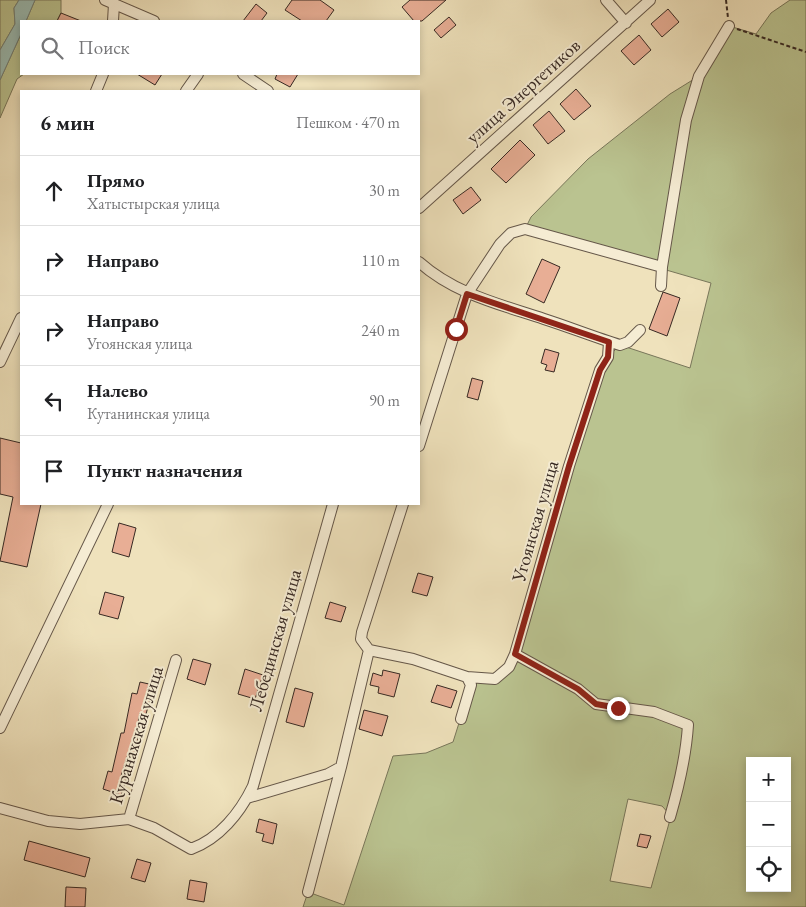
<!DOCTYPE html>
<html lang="ru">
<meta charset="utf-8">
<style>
body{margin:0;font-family:"EB Garamond",serif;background:#f2f2f2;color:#202124}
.controls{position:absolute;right:15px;bottom:15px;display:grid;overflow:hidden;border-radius:0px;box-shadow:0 2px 8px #0003}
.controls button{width:45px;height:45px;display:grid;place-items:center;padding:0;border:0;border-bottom:1px solid #e0e0e0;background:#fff;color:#202124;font:25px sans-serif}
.stop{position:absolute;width:15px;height:15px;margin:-11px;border:4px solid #8f2418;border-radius:50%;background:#fff}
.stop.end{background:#8f2418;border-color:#fff;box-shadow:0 1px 5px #0008}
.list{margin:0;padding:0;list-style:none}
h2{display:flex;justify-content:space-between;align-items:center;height:65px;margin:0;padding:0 20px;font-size:21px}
h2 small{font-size:16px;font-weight:400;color:#757577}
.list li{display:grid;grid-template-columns:32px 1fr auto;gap:15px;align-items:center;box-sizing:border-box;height:70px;padding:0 20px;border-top:1px solid #e0e0e0}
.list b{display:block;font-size:19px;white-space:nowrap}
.list p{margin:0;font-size:16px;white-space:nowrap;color:#757577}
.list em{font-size:16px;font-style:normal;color:#757577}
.icon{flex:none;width:28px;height:28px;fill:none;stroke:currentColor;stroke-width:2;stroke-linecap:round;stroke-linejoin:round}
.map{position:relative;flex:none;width:806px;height:907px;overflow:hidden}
.search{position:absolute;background:#fff;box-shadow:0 2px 8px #0003;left:20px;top:20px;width:400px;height:55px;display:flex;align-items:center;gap:12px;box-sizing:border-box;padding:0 18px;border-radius:0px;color:#757577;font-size:19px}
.panel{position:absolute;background:#fff;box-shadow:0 2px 8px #0003;left:20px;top:90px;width:400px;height:415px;border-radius:0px}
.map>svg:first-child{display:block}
.green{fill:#bac390;stroke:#78765a;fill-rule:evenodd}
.water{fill:#9abdb5;stroke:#72827b}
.building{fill:#e8ae95;stroke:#372923}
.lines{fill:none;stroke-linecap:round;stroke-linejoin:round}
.minor-casing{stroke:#655749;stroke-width:12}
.path{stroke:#372923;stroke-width:2;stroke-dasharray:4 2.5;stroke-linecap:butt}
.minor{stroke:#f5ecd3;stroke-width:10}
.route{stroke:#8f2418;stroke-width:6}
.labels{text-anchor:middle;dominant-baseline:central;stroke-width:4;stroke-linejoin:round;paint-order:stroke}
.street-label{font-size:19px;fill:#372923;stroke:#f5ecd3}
</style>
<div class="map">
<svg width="806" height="907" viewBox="0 0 806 907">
<rect width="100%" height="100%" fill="#efe2bc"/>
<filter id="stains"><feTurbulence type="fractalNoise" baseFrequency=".004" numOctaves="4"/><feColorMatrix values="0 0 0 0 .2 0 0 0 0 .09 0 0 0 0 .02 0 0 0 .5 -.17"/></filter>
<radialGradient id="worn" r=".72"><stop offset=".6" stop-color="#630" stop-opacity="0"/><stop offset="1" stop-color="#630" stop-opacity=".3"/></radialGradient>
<path class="green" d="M0 0H19L14 8 15 24 0 50Z
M35 0H61V13L57 21H26Z
M790 0H806V907H303L308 892 344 905 393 756 426 753 453 742 471 685 467 677 495 679 509 667 608 357 620 345 690 368 711 283 525 229 531 217 588 159 670 94 699 76 729 26 756 34 771 13ZM750 761H787V888H750ZM628 799 662 806 671 816 651 888 610 881Z
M21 34V74H24L17 79 0 118V80Z"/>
<path class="water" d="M19 0H35L26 21H21V34L0 80V50L15 24 14 8Z"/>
<path class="building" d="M292 0H320L334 10 326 21H302L285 10Z
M410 0H446L422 21H414L402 7Z
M256 4 267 13 261 21H243Z
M668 9 679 22 662 37 651 24Z
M61 13 81 21H57Z
M449 17 456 25 441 38 434 30Z
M639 35 651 50 634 65 621 51Z
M137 74H162L155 85Z
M277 74H298L290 87 275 79Z
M576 89 591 106 574 120 560 104Z
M549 111 565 131 548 144 533 125Z
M520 140 535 155 506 183 491 169Z
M471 187 481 200 463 214 453 200Z
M542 259 560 267 544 303 526 294Z
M663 292 680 298 667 336 649 329Z
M545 349 559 353 554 372 545 370 547 365 541 363Z
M472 378 483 381 478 400 467 397Z
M0 438 21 443V504H41L27 567 0 561 13 497 0 494Z
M119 523 136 528 129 557 112 552Z
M418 573 433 577 427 596 412 592Z
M105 592 124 597 118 619 99 614Z
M330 602 346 607 341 622 325 618Z
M193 659 211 664 205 685 187 679Z
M245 669 263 675 255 699 238 694Z
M383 670 400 674 394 697 378 693 379 687 370 685 373 673 382 676Z
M140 682 149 684 146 695 151 696 146 714 140 713 135 737 138 738 134 755 128 754 121 776 127 777 121 795 103 789 108 771 112 772 121 733H124L132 693 137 694Z
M437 685 457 691 451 708 431 702Z
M295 688 313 693 304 727 286 722Z
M364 710 388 716 382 736 359 729Z
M259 819 277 824 273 844 262 841 264 834 256 832Z
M640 834 651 836 647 848 637 846Z
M29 841 90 858 85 877 24 860Z
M137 859 151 863 145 882 131 878Z
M190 880 207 883 204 902 187 899Z
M66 887 86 888 85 907H65Z"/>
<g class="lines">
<g class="minor-casing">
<path id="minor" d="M105 0 154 21
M606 0 626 23
M113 21 114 4
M243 74 268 91
M96 91 103 74
M186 91 198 74
M419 208 650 0
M419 262C455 294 499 304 544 319 569 327 594 337 620 345L628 342 640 330
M662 267 686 120 699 76 729 26
M0 362 21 318
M419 446 467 294 500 244 511 233 525 229 662 267 661 286
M369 650 413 659 467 677 471 685 461 719
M515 654 578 689 596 704 654 712 688 725C686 757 679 786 670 817
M467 677 495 679 509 667 515 654 569 466 600 370 608 357 609 342
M0 728 108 504
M247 798 328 774 341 767 369 650 361 639 362 632 403 504
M0 808 48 821 80 824 129 819 154 828 191 849C219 839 240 813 253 786L333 504
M129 819 176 660
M308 892 341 767"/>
</g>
<path class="path" d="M726 0 728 18
M737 29 806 52"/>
<use href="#minor" class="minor"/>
</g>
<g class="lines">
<path class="route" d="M456 329 467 294 609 342 608 357 600 370 569 466 515 654 578 689 596 704 618 708"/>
</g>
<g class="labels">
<g class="street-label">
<text transform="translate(523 91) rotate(-42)">улица Энергетиков</text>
<text transform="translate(535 521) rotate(-74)">Угоянская улица</text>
<text transform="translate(275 640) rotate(-74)">Лебединская улица</text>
<text transform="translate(136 735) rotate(-73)">Куранахская улица</text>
</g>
</g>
<rect width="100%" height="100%" filter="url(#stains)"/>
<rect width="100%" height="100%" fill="url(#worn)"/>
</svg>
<div class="controls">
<button>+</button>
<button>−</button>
<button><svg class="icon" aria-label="locate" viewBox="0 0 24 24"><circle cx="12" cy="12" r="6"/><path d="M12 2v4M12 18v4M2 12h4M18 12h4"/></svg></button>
</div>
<div class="stop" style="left:456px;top:329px"></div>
<div class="stop end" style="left:618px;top:708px"></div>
<div class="search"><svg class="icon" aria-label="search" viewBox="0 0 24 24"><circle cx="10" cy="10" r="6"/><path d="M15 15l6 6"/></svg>Поиск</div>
<section class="panel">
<h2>6 мин<small>Пешком · 470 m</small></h2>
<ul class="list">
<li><svg class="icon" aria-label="ahead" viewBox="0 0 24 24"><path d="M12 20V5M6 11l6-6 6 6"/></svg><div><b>Прямо</b><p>Хатыстырская улица</p></div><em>30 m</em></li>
<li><svg class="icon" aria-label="right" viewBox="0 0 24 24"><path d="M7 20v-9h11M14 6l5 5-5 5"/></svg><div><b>Направо</b></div><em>110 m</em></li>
<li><svg class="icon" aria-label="right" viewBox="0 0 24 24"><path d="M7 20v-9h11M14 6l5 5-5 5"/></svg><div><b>Направо</b><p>Угоянская улица</p></div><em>240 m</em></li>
<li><svg class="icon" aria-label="left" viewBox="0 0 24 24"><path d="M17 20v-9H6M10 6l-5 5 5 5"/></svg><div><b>Налево</b><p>Кутанинская улица</p></div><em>90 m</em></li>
<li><svg class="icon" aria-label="arrive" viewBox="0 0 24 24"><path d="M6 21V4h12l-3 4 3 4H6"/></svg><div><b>Пункт назначения</b></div></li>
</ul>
</section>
</div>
